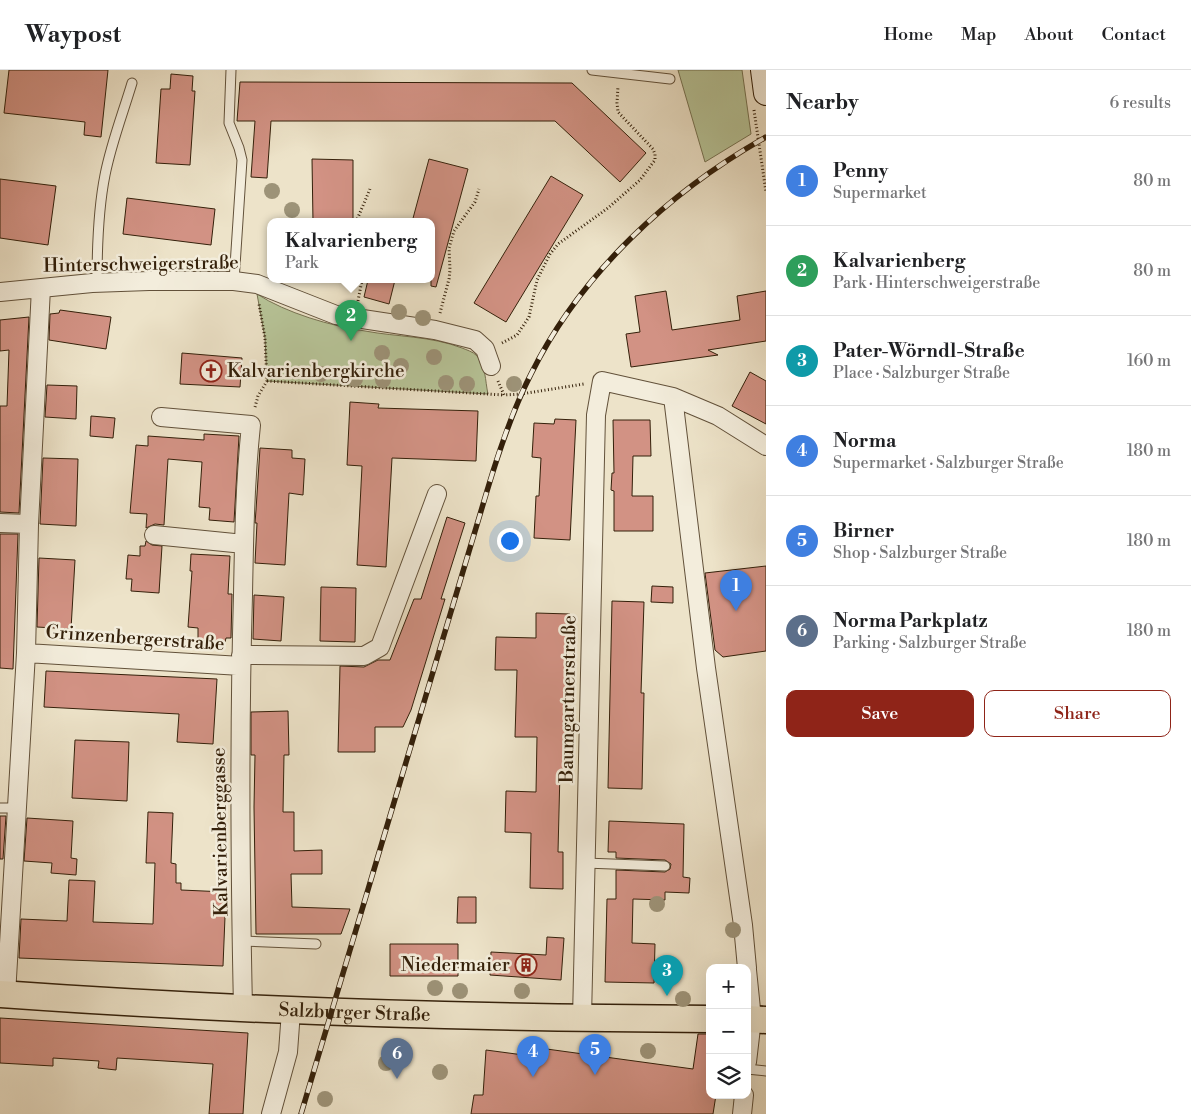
<!DOCTYPE html>
<meta charset="utf-8">
<style>
body{margin:0;font-family:"Libre Bodoni",serif;background:#f6f6f6;color:#202124}
.controls{position:absolute;right:15px;bottom:15px;display:grid;overflow:hidden;border-radius:10px;box-shadow:0 5px 20px #0002}
.controls button{width:45px;height:45px;display:grid;place-items:center;padding:0;border:0;border-bottom:1px solid #e0e0e0;background:#fff;color:#202124;font:25px sans-serif}
.you{position:absolute;left:509px;top:470px;width:18px;height:18px;margin:-12px;border:4px solid #fff;border-radius:50%;background:#1a73e8;box-shadow:0 0 0 8px #1a73e833}
.badge{display:grid;place-items:center;width:32px;height:32px;border-radius:50%;background:#8f2418;color:#fff;font-size:16px;font-weight:700}
.pin{position:absolute;translate:-50% -41px;filter:drop-shadow(0 1px 2px #0008)}
.pin::after{content:'';position:absolute;top:26px;width:18px;height:15px;background:inherit;clip-path:polygon(0 0,100% 0,50% 100%)}
.popup{position:absolute;left:267px;top:148px;width:168px;height:65px;box-sizing:border-box;display:grid;place-content:center;border-radius:10px;background:#fff;filter:drop-shadow(0 1px 4px #0005);font-size:16px;white-space:nowrap;color:#757577}
.popup b{font-size:19px;color:#202124}
.popup::after{content:'';position:absolute;left:50%;top:100%;margin-left:-10px;border:10px solid transparent;border-top-color:#fff}
.list{margin:0;padding:0;list-style:none}
h2{display:flex;justify-content:space-between;align-items:center;height:65px;margin:0;padding:0 20px;font-size:21px}
h2 small{font-size:16px;font-weight:400;color:#757577}
.list li{display:grid;grid-template-columns:32px 1fr auto;gap:15px;align-items:center;box-sizing:border-box;height:90px;padding:0 20px;border-top:1px solid #e0e0e0}
.list b{display:block;font-size:19px;white-space:nowrap}
.list p{margin:0;font-size:16px;white-space:nowrap;color:#757577}
.list em{font-size:16px;font-style:normal;color:#757577}
.actions{display:flex;gap:10px;padding:15px 20px}
.actions a{flex:1;padding:11px 0;border:1px solid #8f2418;border-radius:10px;text-align:center;font-size:18px;color:#8f2418}
.actions .main{background:#8f2418;color:#fff}
.icon{flex:none;width:28px;height:28px;fill:none;stroke:currentColor;stroke-width:2;stroke-linecap:round;stroke-linejoin:round}
.map{position:relative;flex:none;width:766px;height:1044px;overflow:hidden}
header{display:flex;align-items:center;gap:30px;box-sizing:border-box;height:70px;padding:0 25px;background:#fff;border-bottom:1px solid #e0e0e0}
header strong{font-size:24px}
nav{display:flex;gap:28px;margin-inline-start:auto;font-size:18px}
main{display:flex}
aside{flex:1;background:#fff}
.map>svg:first-child{display:block}
.green{fill:#b7c498;stroke:#767251}
.building{fill:#d29284;stroke:#34200a}
.lines{fill:none;stroke-linecap:round;stroke-linejoin:round}
.lane-casing{stroke:#62513a;stroke-width:11}
.street-casing{stroke:#62513a;stroke-width:20}
.secondary-casing{stroke:#34200a;stroke-width:26}
.primary-casing{stroke:#34200a;stroke-width:29}
.path{stroke:#34200a;stroke-width:3;stroke-dasharray:1 2.5;stroke-linecap:butt}
.lane{stroke:#f3eddc;stroke-width:9}
.street{stroke:#f3eddc;stroke-width:18}
.secondary{stroke:#f3eddc;stroke-width:24}
.primary{stroke:#ede3c9;stroke-width:26}
.rail-casing{stroke:#34200a;stroke-width:5.5}
.rail{stroke:#f3eddc;stroke-width:4;stroke-dasharray:11;stroke-linecap:butt}
.tree{fill:#9d9378}
.labels{text-anchor:middle;dominant-baseline:central;stroke-width:5;stroke-linejoin:round;paint-order:stroke}
.street-label{font-size:19px;fill:#34200a;stroke:#f3eddc}
.poi-label{font-size:19px;fill:#34200a;stroke:#f3eddc;text-anchor:start}
</style>
<header>
<strong>Waypost</strong>
<nav><a>Home</a><a>Map</a><a>About</a><a>Contact</a></nav>
</header>
<main>
<div class="map">
<svg width="766" height="1044" viewBox="0 0 766 1044">
<rect width="100%" height="100%" fill="#ede3c9"/>
<filter id="stains"><feTurbulence type="fractalNoise" baseFrequency=".004" numOctaves="4"/><feColorMatrix values="0 0 0 0 .2 0 0 0 0 .09 0 0 0 0 .02 0 0 0 .5 -.17"/></filter>
<radialGradient id="worn" r=".72"><stop offset=".6" stop-color="#630" stop-opacity="0"/><stop offset="1" stop-color="#630" stop-opacity=".3"/></radialGradient>
<path class="green" d="M678 0H742L751 64 705 92Z
M257 224C286 243 331 256 365 261 397 267 431 266 462 278 467 280 473 282 476 285 486 294 485 311 488 324L267 311 265 268Z"/>
<path class="building" d="M9 0H108L101 67 84 65 85 52 4 43Z
M171 4 193 6 192 21H195L190 95 156 93 161 19H170Z
M240 12 572 13 646 83 620 112 555 51H271L267 108 251 107 255 51H237Z
M312 89 353 90V152H313Z
M429 89 468 99 436 217 431 216V152H412Z
M551 106 583 125 506 252 474 233Z
M0 109 56 116 48 175 0 168Z
M127 128 215 139 211 175 123 164Z
M368 210H395L389 234 364 227Z
M666 221 672 260 740 250 737 226 766 221V271L708 280 718 285 631 297 626 264 640 262 635 226Z
M60 240 111 247 106 279 49 270 50 244 59 243Z
M29 247 19 443 0 442V336H7L9 280 0 281V250Z
M182 283 242 288 240 317 180 314Z
M750 302 766 311V354L732 336Z
M47 315 77 316 76 349 45 347Z
M350 332 379 334 378 338 478 341 476 391 392 388 386 497 357 495 362 396 347 395Z
M91 346 115 348 113 368 90 366Z
M555 349 576 350 570 470 534 468 536 426H539L541 388 532 387 534 353 554 354Z
M613 350H650L651 386H633L632 426H653V461H614V421L611 420 612 403H614Z
M204 364 239 366 234 452 209 450 210 438 199 437 202 392 168 389 164 455 155 454 146 458 147 444 130 443 136 375 148 376V366L204 370Z
M260 378 292 380V388L305 389 303 425 289 423 285 495 255 493 257 453H255L256 440Z
M43 388 78 389 76 456 40 454Z
M447 447 465 453 441 529H445L411 640 403 657H375V682H338L340 596 364 597 378 590H390L414 529H421Z
M0 464H18L13 599 0 598Z
M146 471 152 475 162 476 159 523 131 521 132 509H126L128 485 140 486V476H145Z
M191 484 230 486 228 524H232L231 568H226L225 572 198 571V558L188 557 192 501H190Z
M39 488 75 490 71 559 37 557Z
M766 496V581L723 587 715 580 705 503Z
M652 516 673 517V533L651 532Z
M321 517 356 518 355 572 320 571Z
M254 525 284 527 281 571 253 569Z
M612 531 644 532 641 623H644L642 719 608 718Z
M536 543 570 544 566 701H560L558 782H563V819L530 818 531 763 505 762 506 721 536 722 537 667H515L517 600H495L496 567 536 568Z
M46 601 217 609 213 674 177 672 179 644 44 637Z
M288 641 289 685H284L283 742H294V781L322 780V804H291L292 837 350 839 341 864H256L254 737 255 685H251V642Z
M75 670 129 672 127 731 72 728Z
M148 742 173 743 171 793 176 794V813H181V820L226 822 223 896 19 888 21 849 67 851 69 810 95 811 93 852 153 854 155 793H146Z
M0 746H6L3 789H0Z
M27 748 73 751 71 788 77 789 76 805 51 803 52 793 24 791Z
M609 751 684 754 683 807 690 808 689 823 665 822V830L633 829 632 873 655 874 654 913 605 912 607 829H616V800L665 802 670 799 671 794 665 790 616 788V782H608Z
M458 827H476V853H457Z
M547 867 564 868 561 910 490 905 491 882 546 885Z
M390 874H458V906H390Z
M0 948 248 963 243 1044H209L213 994 117 988 116 1000 98 998 99 991 53 988V996L0 993Z
M698 964H710V1025H716L713 1044H471L474 1025H483L486 980 531 986 532 977 693 999Z"/>
<g class="lines">
<g class="lane-casing">
<path id="lane" d="M231 0 229 53 239 78 242 90 234 211
M592 0 670 9
M97 213C97 178 98 140 105 105 111 74 123 43 132 13
M0 738H17
M585 793 665 796
M242 871 316 874
M747 999 766 1001"/>
</g>
<g class="street-casing">
<path id="street" d="M0 222 92 213 149 211H234L257 214 336 245 435 260 475 270 485 279 491 296
M673 327 706 598 743 855 747 898
M161 347 251 355C245 412 244 468 243 525 239 663 240 800 243 938
M0 453 29 454
M154 465 244 474
M26 583 241 596
M241 585 364 586 380 577 437 424
M747 900 752 949 747 992
M6 925 26 583 29 454 41 218
M582 948 596 345 602 311 673 327 718 346 766 376
M271 1044 288 982 291 941
M742 1044 744 1025"/>
</g>
<g class="secondary-casing">
<path id="secondary" d="M763 0 766 23"/>
</g>
<g class="primary-casing">
<g id="primary">
<path id="s1" d="M0 924C236 941 473 948 710 949"/>
<path d="M747 949 766 950"/>
</g>
</g>
<path class="path" d="M754 40 766 122
M356 152 370 119
M358 231 362 210
M440 243 449 209 450 200 449 178 454 161 475 132 479 119
M502 273 517 265 529 247 537 210 550 184 558 174 608 138 640 110 655 90V84L653 79 618 42 617 33 618 16
M267 311 504 325
M498 311 504 325 521 324 584 314
M255 337 258 326 267 311 265 268 259 234"/>
<use href="#lane" class="lane"/>
<use href="#street" class="street"/>
<use href="#secondary" class="secondary"/>
<use href="#primary" class="primary"/>
<g class="rail-casing">
<path id="rail" d="M301 1044 487 421C499 381 512 341 531 304 581 203 669 122 766 67"/>
</g>
<use href="#rail" class="rail"/>
</g>
<g class="tree">
<circle cx="272" cy="121" r="8"/>
<circle cx="292" cy="140" r="8"/>
<circle cx="399" cy="242" r="8"/>
<circle cx="423" cy="248" r="8"/>
<circle cx="382" cy="283" r="8"/>
<circle cx="434" cy="287" r="8"/>
<circle cx="401" cy="296" r="8"/>
<circle cx="321" cy="304" r="8"/>
<circle cx="355" cy="309" r="8"/>
<circle cx="383" cy="310" r="8"/>
<circle cx="446" cy="313" r="8"/>
<circle cx="467" cy="314" r="8"/>
<circle cx="514" cy="314" r="8"/>
<circle cx="657" cy="834" r="8"/>
<circle cx="733" cy="860" r="8"/>
<circle cx="435" cy="918" r="8"/>
<circle cx="460" cy="921" r="8"/>
<circle cx="522" cy="921" r="8"/>
<circle cx="683" cy="929" r="8"/>
<circle cx="648" cy="981" r="8"/>
<circle cx="386" cy="993" r="8"/>
<circle cx="440" cy="1002" r="8"/>
<circle cx="325" cy="1029" r="8"/>
</g>
<defs>
<g id="church-ring" transform="scale(1.125)"><circle r="9.5" fill="#f3eddc" stroke="#8f2418" stroke-width="1.5"/><path d="M-1.2-6h2.4v3.5h3.3v2.4h-3.3V6h-2.4V-.1h-3.3v-2.4h3.3Z" fill="#8f2418"/></g>
<g id="building-ring" transform="scale(1.125)"><circle r="9.5" fill="#f3eddc" stroke="#8f2418" stroke-width="1.5"/><path d="M-4-6H4V6H1V3H-1V6H-4ZM-2.5-4.3h1.7v1.8h-1.7ZM.8-4.3h1.7v1.8H.8ZM-2.5-1h1.7V.8h-1.7ZM.8-1h1.7V.8H.8Z" fill="#8f2418"/></g>
</defs>
<g fill-rule="evenodd">
<use href="#church-ring" x="211" y="301"/>
<use href="#building-ring" x="526" y="895"/>
</g>
<g class="labels">
<g class="street-label">
<text transform="translate(141 194) rotate(-1)">Hinterschweigerstraße</text>
<text transform="translate(135 568) rotate(4)">Grinzenbergerstraße</text>
<text transform="translate(568 629) rotate(-89)">Baumgartnerstraße</text>
<text transform="translate(220 762) rotate(-91)">Kalvarienberggasse</text>
<text stroke="none"><textPath href="#s1" startOffset="355">Salzburger Straße</textPath></text>
</g>
<g class="poi-label">
<text x="227" y="301">Kalvarienbergkirche</text>
<text x="510" y="895" text-anchor="end">Niedermaier</text>
</g>
</g>
<rect width="100%" height="100%" filter="url(#stains)"/>
<rect width="100%" height="100%" fill="url(#worn)"/>
</svg>
<div class="controls">
<button>+</button>
<button>−</button>
<button><svg class="icon" aria-label="layers" viewBox="0 0 24 24"><path d="M12 4l9 5-9 5-9-5zM3 14l9 5 9-5"/></svg></button>
</div>
<div class="you"></div>
<div class="pin badge" style="left:736px;top:541px;background:#3f7fe0">1</div>
<div class="pin badge" style="left:351px;top:271px;background:#2e9e5b">2</div>
<div class="popup"><b>Kalvarienberg</b>Park</div>
<div class="pin badge" style="left:667px;top:926px;background:#0f9aa8">3</div>
<div class="pin badge" style="left:533px;top:1007px;background:#3f7fe0">4</div>
<div class="pin badge" style="left:595px;top:1005px;background:#3f7fe0">5</div>
<div class="pin badge" style="left:397px;top:1009px;background:#5c6f8a">6</div>
</div>
<aside>
<h2>Nearby<small>6 results</small></h2>
<ul class="list">
<li><span class="badge" style="background:#3f7fe0">1</span><div><b>Penny</b><p>Supermarket</p></div><em>80 m</em></li>
<li><span class="badge" style="background:#2e9e5b">2</span><div><b>Kalvarienberg</b><p>Park · Hinterschweigerstraße</p></div><em>80 m</em></li>
<li><span class="badge" style="background:#0f9aa8">3</span><div><b>Pater-Wörndl-Straße</b><p>Place · Salzburger Straße</p></div><em>160 m</em></li>
<li><span class="badge" style="background:#3f7fe0">4</span><div><b>Norma</b><p>Supermarket · Salzburger Straße</p></div><em>180 m</em></li>
<li><span class="badge" style="background:#3f7fe0">5</span><div><b>Birner</b><p>Shop · Salzburger Straße</p></div><em>180 m</em></li>
<li><span class="badge" style="background:#5c6f8a">6</span><div><b>Norma Parkplatz</b><p>Parking · Salzburger Straße</p></div><em>180 m</em></li>
</ul>
<div class="actions"><a class="main">Save</a><a>Share</a></div>
</aside>
</main>
